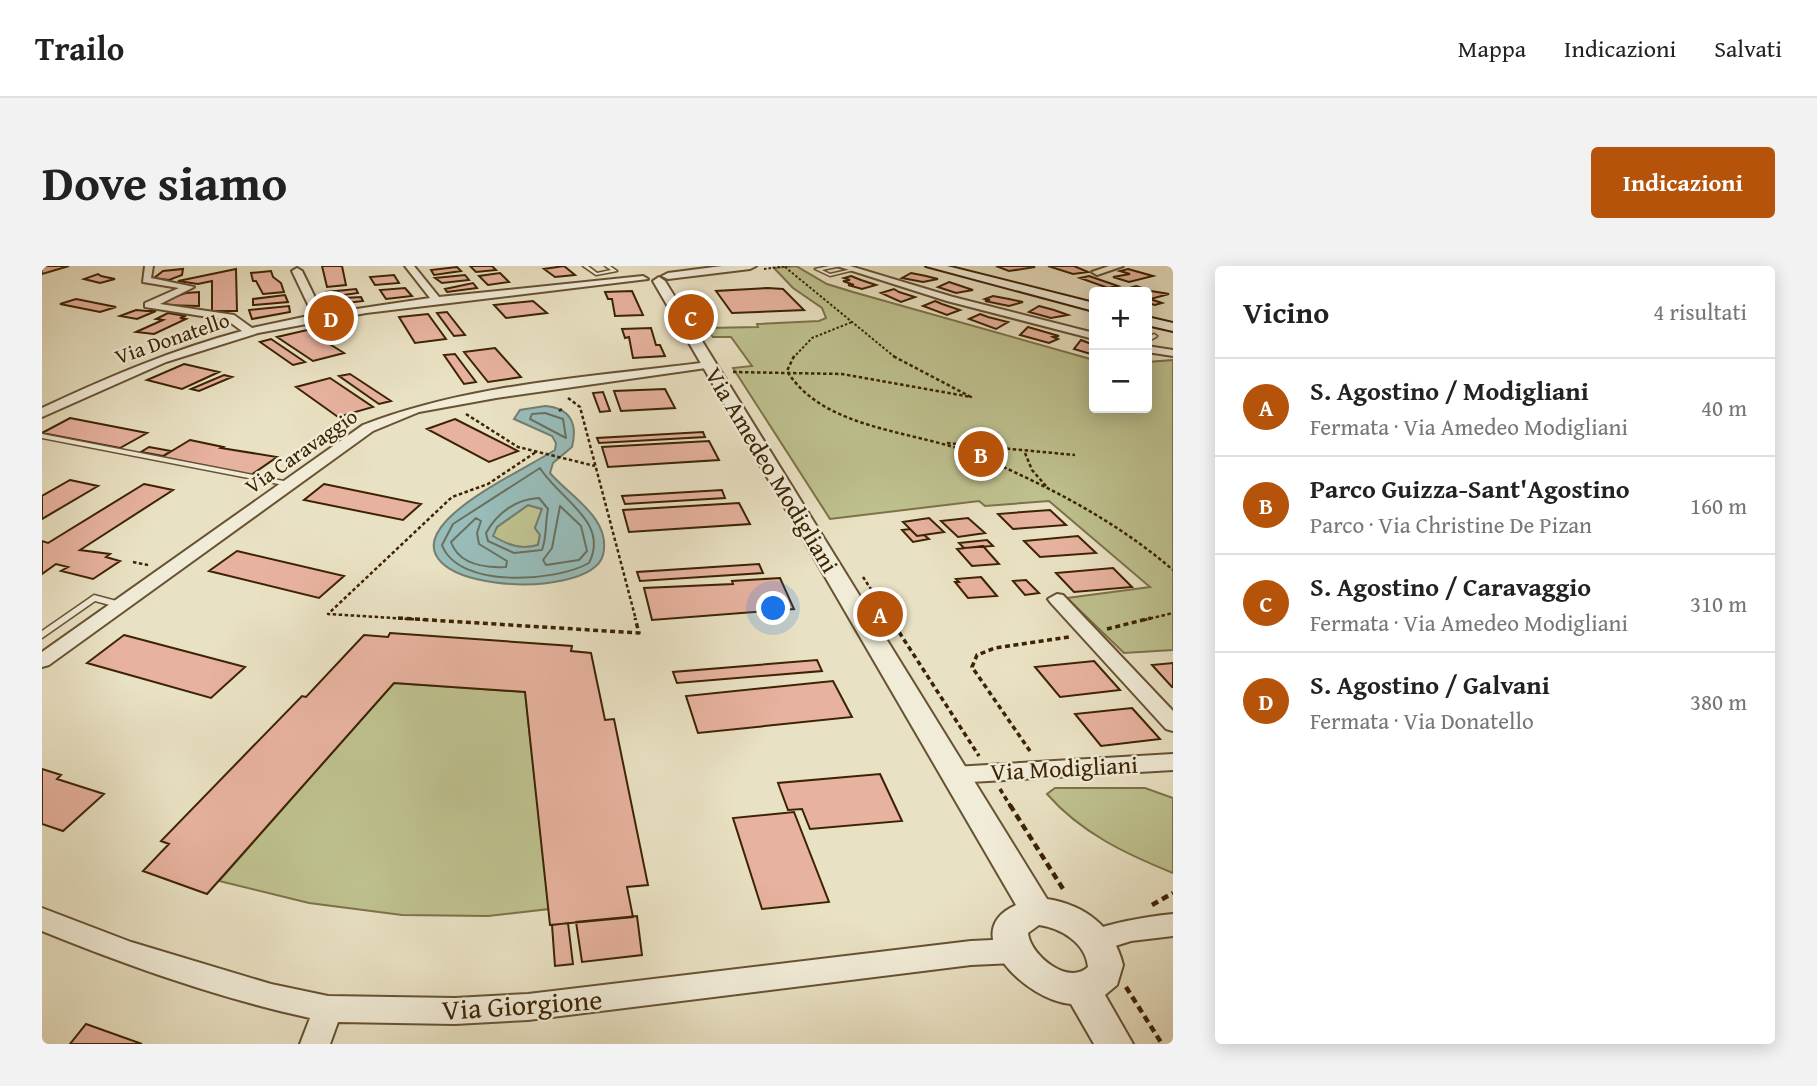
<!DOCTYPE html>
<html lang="it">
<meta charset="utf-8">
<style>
body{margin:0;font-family:"Gentium Book Plus",serif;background:#f2f2f2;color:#222}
.controls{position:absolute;right:21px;top:21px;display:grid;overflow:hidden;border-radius:7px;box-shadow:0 4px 18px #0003}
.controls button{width:63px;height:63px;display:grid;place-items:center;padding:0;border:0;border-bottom:2px solid #e0e0e0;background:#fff;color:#222;font:35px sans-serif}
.you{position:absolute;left:732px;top:343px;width:24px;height:24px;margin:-18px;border:5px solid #fff;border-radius:50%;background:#1a73e8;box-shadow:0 0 0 10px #1a73e833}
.badge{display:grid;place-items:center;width:46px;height:46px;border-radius:50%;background:#b45309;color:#fff;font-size:23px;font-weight:700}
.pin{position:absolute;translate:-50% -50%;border:4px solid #fff;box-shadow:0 2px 7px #0006}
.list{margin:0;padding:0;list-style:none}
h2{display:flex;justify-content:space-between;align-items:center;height:91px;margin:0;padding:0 28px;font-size:30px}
h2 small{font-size:23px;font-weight:400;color:#767676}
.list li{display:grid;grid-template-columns:46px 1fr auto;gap:21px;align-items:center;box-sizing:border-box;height:98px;padding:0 28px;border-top:2px solid #e0e0e0}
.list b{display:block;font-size:26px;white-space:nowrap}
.list p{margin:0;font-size:23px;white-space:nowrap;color:#767676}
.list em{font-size:23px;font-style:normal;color:#767676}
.map{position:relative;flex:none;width:1131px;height:778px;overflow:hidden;border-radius:7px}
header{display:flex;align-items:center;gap:42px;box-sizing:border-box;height:98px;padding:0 35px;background:#fff;border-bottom:2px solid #e0e0e0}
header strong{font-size:33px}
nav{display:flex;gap:38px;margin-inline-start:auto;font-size:24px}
.intro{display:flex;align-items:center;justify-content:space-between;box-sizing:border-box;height:168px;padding:0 42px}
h1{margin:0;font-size:49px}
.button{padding:18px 32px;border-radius:7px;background:#b45309;color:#fff;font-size:24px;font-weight:700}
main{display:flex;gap:42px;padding:0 42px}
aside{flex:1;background:#fff;border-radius:7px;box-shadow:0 4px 18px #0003}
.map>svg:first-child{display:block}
.green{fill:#bec18f;stroke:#7d7248;stroke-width:2}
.water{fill:#98bcb9;stroke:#737f70;stroke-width:2;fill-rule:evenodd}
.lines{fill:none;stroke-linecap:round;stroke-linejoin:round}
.shore{stroke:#6a705e;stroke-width:2}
.building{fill:#e7b29f;stroke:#3c2302;stroke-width:2}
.service-casing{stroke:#675232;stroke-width:3}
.minor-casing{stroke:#675232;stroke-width:4}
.tertiary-casing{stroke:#675232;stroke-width:4}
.secondary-casing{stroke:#3c2302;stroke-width:4}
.path-far3{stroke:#3c2302;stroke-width:2;stroke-dasharray:2.5 2;stroke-linecap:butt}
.path-far2{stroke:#3c2302;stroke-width:2.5;stroke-dasharray:3.5 2.5;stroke-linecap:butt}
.path-far1{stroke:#3c2302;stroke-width:3.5;stroke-dasharray:5 3.5;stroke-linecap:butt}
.path{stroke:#3c2302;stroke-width:4.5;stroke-dasharray:7 4.5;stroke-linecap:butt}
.service{fill:#f1ecd8;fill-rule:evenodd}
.minor{fill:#f1ecd8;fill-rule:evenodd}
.tertiary{fill:#f1ecd8;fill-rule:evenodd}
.secondary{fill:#f1ecd8;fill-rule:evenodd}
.labels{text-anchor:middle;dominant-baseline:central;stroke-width:5;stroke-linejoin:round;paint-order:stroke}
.far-street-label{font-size:21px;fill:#3c2302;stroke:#f1ecd8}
.street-label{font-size:24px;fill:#3c2302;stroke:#f1ecd8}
.near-street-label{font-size:28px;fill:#3c2302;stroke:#f1ecd8}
</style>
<header>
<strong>Trailo</strong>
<nav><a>Mappa</a><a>Indicazioni</a><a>Salvati</a></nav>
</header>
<div class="intro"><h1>Dove siamo</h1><a class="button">Indicazioni</a></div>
<main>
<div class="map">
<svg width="1131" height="778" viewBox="0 0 1131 778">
<rect width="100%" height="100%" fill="#e9e1c3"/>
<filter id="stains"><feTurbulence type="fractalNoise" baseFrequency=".00286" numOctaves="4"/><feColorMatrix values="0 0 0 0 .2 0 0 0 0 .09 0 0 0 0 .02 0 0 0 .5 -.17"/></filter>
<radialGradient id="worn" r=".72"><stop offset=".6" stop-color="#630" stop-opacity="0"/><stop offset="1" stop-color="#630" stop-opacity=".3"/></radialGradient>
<path class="green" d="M754 0 785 18 811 26 1052 94V142H1105V96L1131 94V384L1082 387 1025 332 1108 321 1007 235 943 240 937 235 788 253 691 102 710 100 689 71H671L664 62 716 61 715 58 777 55 784 52 780 42 751 22 732 2Z
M486 239 500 243 493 262 498 269 496 279C479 284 465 279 450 270L455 261Z
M352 417 483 426 507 643 446 650 360 649 267 637 177 615Z
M1013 522H1103L1131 532V607C1084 588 1039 567 1005 528Z"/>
<path class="water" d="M503 140C528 142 536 157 530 181L511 197 508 207C527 230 570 252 561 289 548 338 338 325 405 254 431 227 480 204 513 184L514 177 510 170 472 153 478 144ZM486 239 500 243 493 262 498 269 496 279C479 284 466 279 451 270L455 261Z"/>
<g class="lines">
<path class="shore" d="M503 147 521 153 524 172 488 153 490 148Z
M498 202C517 233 568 256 547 297 514 316 416 323 400 279L411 258Z
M497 232 506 243C503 258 505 270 500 284L472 287 446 275 444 267C455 247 474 233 497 232Z
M518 240 539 260 545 285 537 294 504 299 501 294 510 282Z
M434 252 439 255 435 267 437 278 465 295 464 301C442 302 417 299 409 276Z"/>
</g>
<path class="building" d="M0 0H27L0 8Z
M280 0H300L304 19 285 21Z
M428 0H450L454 4 434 6Z
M522 0 533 9 513 11 502 3Z
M954 0H989L993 1 967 5Z
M1006 0H1032L1046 6 1031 8Z
M415 1 419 5 392 9 389 4Z
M141 3 140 9 127 14 112 12 121 5Z
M194 3 195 45H170V15L156 18 136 15Z
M1086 3 1111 10 1087 16 1071 11 1088 8 1078 5Z
M229 5 231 11 239 17 242 26 221 28 214 15H211L209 7Z
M458 7 467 16 446 19 437 10Z
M869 7 884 10 896 13 881 16 860 12Z
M56 8 59 10 73 13 58 17 42 13Z
M352 9 357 17 333 19 328 11Z
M423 9 427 14 400 17 393 12Z
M809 10 819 14 834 19 820 23 806 19H812L801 15 808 14 802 12Z
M1047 10 1076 20 1066 22 1038 12Z
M907 16 931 24 914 27 896 21Z
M431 17 435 22 405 26 403 23Z
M1094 20 1109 25 1127 28 1108 33 1120 37 1113 39 1105 37V26H1074Z
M363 22 370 30 344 33 338 24Z
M726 22 741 23 762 44 690 47 674 25Z
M314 23 316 27 301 29 302 32 319 31 321 35 289 39 286 36 284 26Z
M852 23 857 26 873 31 859 36 839 27Z
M590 25 601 49 573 50 570 33H566L563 26Z
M157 26V40L118 39 120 35 144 27Z
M243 29 246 36 211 39V33Z
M951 30 967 33 981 36 967 40 943 35 948 34 943 33Z
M34 33 74 41 58 46 18 38Z
M491 35 505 47 464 52 452 39Z
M893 35 900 38 918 44 905 49 881 40Z
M247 40 248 46 210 53 207 44Z
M997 40 1012 44 1026 49 1009 52 987 46Z
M94 44 105 45H114L95 53 78 50Z
M405 46 423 69 412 70 395 47Z
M126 47 144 50 138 52 144 53 112 68 94 66 121 54 114 53Z
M386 48 404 73 373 77 357 51Z
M938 48 946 51 966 56 954 63 927 53Z
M986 61 1017 70 1011 71 1016 73 1007 77 978 69Z
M609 62 614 79H618L623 90 591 92 587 71 583 72 580 63Z
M265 64 302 87 271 95 235 71Z
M229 73 263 96 251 99 218 76Z
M1039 74 1052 79V89L1032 83Z
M453 82 479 111 446 116 422 86Z
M413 88 434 116 422 118 402 89Z
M142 98 177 106 140 123 105 114Z
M308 108 349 135 337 138 297 110Z
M182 109 190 111 157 125 149 123Z
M288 112 331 141 296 151 254 121Z
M623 123 633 142 579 145 572 125Z
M561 126 568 145 558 146 551 127Z
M28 152 105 167 78 182 0 167Z
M413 153 476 185 447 196 385 163Z
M661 166 663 171 557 177 555 172Z
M148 174 181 181 179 182 235 191 209 209 120 191Z
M667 175 677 194 566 201 560 181Z
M107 181 129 185 121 190 99 186Z
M28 214 56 220 0 253V230Z
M102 218 131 224 38 284 68 288 64 291 78 295 51 313 19 305 26 301 14 298 0 308V275L6 277Z
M282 218 379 238 361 254 262 234Z
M680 224 683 232 583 238 580 230Z
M697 237 708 258 587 266 581 244Z
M1008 244 1024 259 971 263 956 248Z
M887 252 902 266 875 270 861 256Z
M926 252 943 267 916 271 899 255Z
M868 263 875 270 882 269 887 273 871 276 860 264Z
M1036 270 1054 287 998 291 982 275Z
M945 274 951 280 922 282 917 277Z
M941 280 957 298 930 300 915 283Z
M195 285 302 310 277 332 167 305Z
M717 298 721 307 598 315 595 306Z
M1071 302 1090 321 1032 326 1014 307Z
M939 311 955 330 926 332 913 316H917L914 313Z
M738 312 752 343 610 354 602 322 691 318 690 315Z
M984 314 997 327 983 329 971 315Z
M348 367 530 380 529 385 549 387 563 454 572 453 606 619 585 621 591 651 508 659 483 426 352 417 165 628 101 605 127 578 119 575 260 430 264 431 322 369 346 371Z
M82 369 203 401 169 432 45 397Z
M775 394 780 405 635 417 631 406Z
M1052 395 1078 424 1018 431 993 401Z
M1131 397V421H1130L1110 399Z
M791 415 810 451 656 467 644 430Z
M1090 442 1118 473 1059 480 1033 448Z
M0 503 19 509 15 513 62 528 21 565 0 558Z
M838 508 860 555 768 563 760 543 746 544 736 517Z
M752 546 787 636 720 643 691 552Z
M595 650 600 689 540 696 534 656Z
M526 657 531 698 513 700 510 659Z
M44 758 100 778H28Z"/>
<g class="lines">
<g class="service-casing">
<path id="service" d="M541 0H546L555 7 569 4 563 0H568L575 5 554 9Z
M787 0H799L780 4 788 8 810 3 812 4 788 10 773 3Z
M1112 68 1115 70 1114 71 1105 76V72Z
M0 168 247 216 251 218 247 220 0 172Z
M52 329 82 337 83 339 79 342 53 335 0 372V365Z"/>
</g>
<g class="minor-casing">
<path id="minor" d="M103 0H111L109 12 152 21 118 38 192 49 210 62 271 49 250 5 255 2 260 5 281 48 388 32 363 0H372L397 31 601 10 606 13 324 47 216 67 124 96 0 151V142C66 111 130 84 200 65L185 54 103 41V37L137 22 101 16Z
M795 0H808L911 31 1052 67V73L905 35Z
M1067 0H1081L1055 9 1050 6Z
M1105 80 1131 84V90L1105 86Z
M667 96 673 99 671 101 454 132 377 146 331 165 7 399 0 401V386L321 159C430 117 552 111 667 96Z
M1015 328 1021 329 1131 445V465L1124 463 1009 337 1006 333Z
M1131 488V504L912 517 904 515 901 509 904 503 912 501Z
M0 642 89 676 229 718 286 730 413 732 486 728 929 675 972 673 982 677 986 685 982 693 972 697 929 699 486 754 413 758 296 756 288 778H258L268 752C176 732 87 700 0 665Z
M1131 648V670L1089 675 1054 686 1045 682 1041 674 1045 666C1073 656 1101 651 1131 648Z"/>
</g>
<g class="tertiary-casing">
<path id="tertiary" d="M680 0H714L708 3 626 13 620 10 626 7Z
M617 11 623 15 1005 633C1043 639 1072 661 1081 699L1075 719 1063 729 1091 778H1052L1029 738C985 735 913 666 974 639L611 15ZM997 659C1019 662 1044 677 1046 701 1026 720 988 689 986 667Z"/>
</g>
<g class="secondary-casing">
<path id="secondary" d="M884 0H905L1052 37V45Z
M1105 51 1131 57V65L1105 59Z"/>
</g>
<path class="path-far3" d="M743 1 854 92
M722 3 745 0
M751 92 770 72 810 56"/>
<path class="path-far2" d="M752 90 745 105C782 165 874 164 934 189 1004 219 1073 254 1131 304
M691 106 800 108 929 131 851 90
M526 132 538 141 594 354
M517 145 520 143
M424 148 476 181 553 200
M905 177 1033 189
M983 187 990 204 1004 220
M91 296 106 299
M821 311 849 354
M384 354 286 348 410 231 446 218 494 186
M1102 354 1131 347"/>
<path class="path-far1" d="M356 352 597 367 593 352
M848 352 937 490
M1065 363 1109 352
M988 485 930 401 935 389 953 382 1027 371
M958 523 969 541"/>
<path class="path" d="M968 539 1023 626
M1110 639 1131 627
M1084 721 1120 778"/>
<use href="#service" class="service"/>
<use href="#minor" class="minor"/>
<use href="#tertiary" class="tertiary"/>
<use href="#secondary" class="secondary"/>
</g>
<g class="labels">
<g class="far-street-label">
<text transform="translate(130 72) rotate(-19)">Via Donatello</text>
<text transform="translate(259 185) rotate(-35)">Via Caravaggio</text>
</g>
<g class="street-label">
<text transform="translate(730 204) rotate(59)">Via Amedeo Modigliani</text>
<text transform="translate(1022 502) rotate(-3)">Via Modigliani</text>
</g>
<g class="near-street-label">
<text transform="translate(480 738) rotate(-4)">Via Giorgione</text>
</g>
</g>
<rect width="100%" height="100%" filter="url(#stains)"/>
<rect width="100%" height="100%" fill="url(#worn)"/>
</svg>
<div class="controls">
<button>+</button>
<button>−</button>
</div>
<div class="you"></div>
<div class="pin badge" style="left:838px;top:348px">A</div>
<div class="pin badge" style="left:939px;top:188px">B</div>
<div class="pin badge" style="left:649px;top:51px">C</div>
<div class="pin badge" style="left:289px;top:52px">D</div>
</div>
<aside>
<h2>Vicino<small>4 risultati</small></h2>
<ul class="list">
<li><span class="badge">A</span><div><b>S. Agostino / Modigliani</b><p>Fermata · Via Amedeo Modigliani</p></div><em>40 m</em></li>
<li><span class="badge">B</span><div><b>Parco Guizza-Sant'Agostino</b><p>Parco · Via Christine De Pizan</p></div><em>160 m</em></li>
<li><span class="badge">C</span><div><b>S. Agostino / Caravaggio</b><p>Fermata · Via Amedeo Modigliani</p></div><em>310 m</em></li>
<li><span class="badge">D</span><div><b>S. Agostino / Galvani</b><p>Fermata · Via Donatello</p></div><em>380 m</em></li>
</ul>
</aside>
</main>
